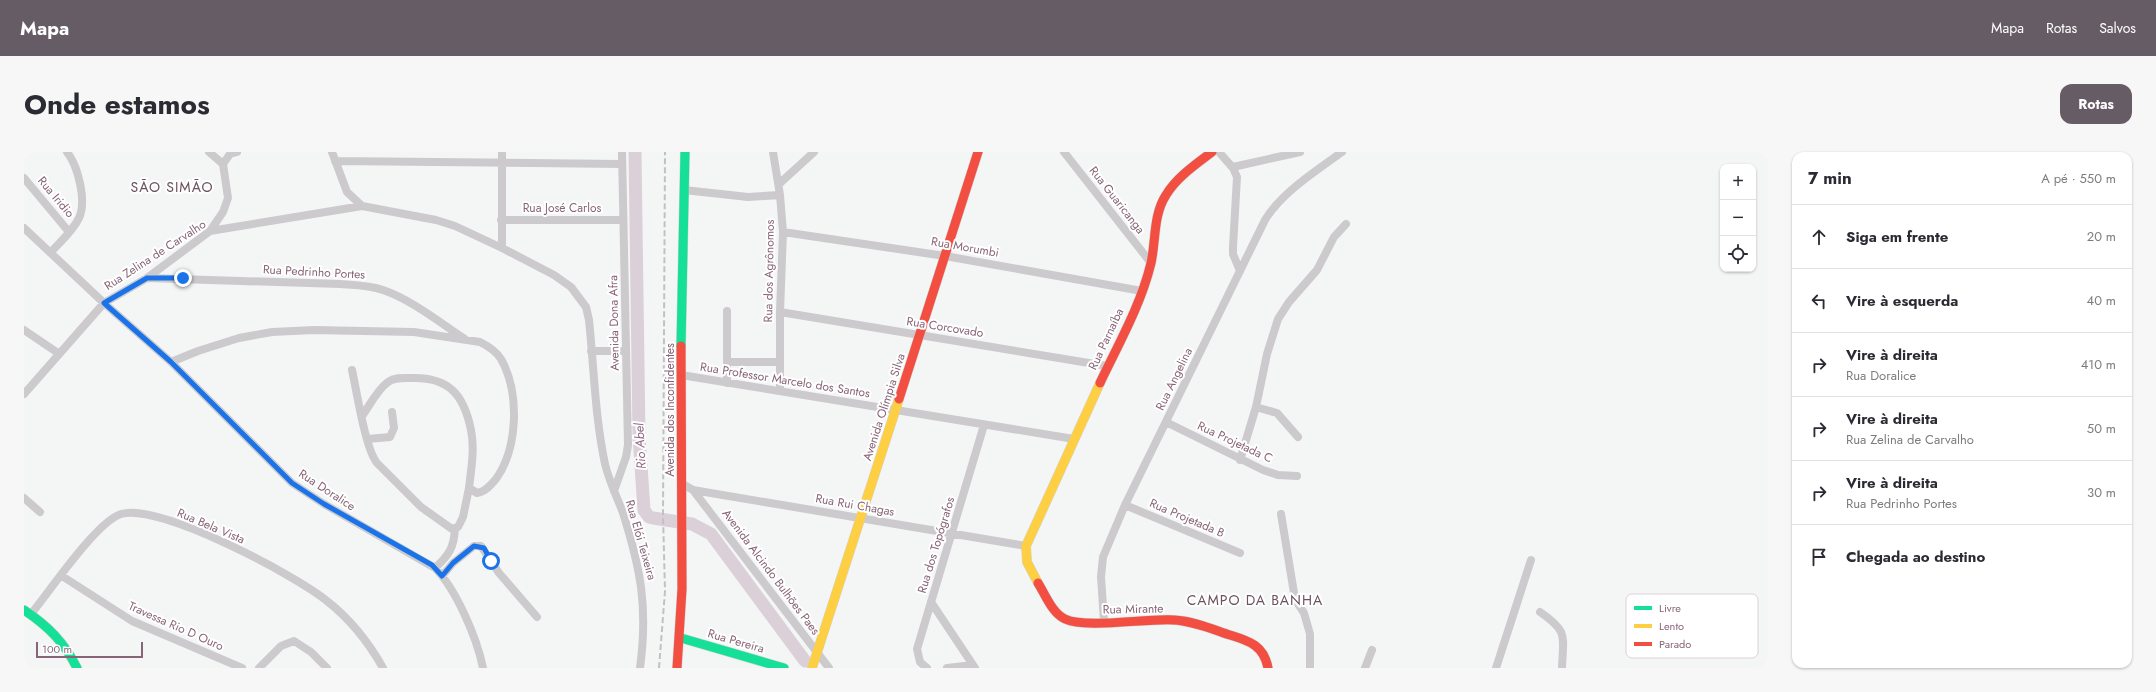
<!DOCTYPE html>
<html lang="pt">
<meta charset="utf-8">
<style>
body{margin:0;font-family:Jost,sans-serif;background:#f7f7f7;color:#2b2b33}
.controls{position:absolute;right:12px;top:12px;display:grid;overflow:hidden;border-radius:8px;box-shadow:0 1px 3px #0004}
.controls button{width:36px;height:36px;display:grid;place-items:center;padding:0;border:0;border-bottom:1px solid #e1e1e2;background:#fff;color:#2b2b33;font:20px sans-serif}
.scale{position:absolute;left:12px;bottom:10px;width:107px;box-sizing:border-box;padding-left:4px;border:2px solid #876476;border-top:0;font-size:11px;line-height:14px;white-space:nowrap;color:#876476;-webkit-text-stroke:3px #fff;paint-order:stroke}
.stop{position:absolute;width:12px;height:12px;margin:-9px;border:3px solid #1a73e8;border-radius:50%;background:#fff}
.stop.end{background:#1a73e8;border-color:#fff;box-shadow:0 1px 4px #0008}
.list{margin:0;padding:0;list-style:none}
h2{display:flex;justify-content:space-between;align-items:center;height:52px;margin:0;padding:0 16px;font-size:17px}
h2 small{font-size:13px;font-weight:400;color:#7c7c81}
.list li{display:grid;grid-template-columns:26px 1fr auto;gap:12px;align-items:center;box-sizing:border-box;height:64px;padding:0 16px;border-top:1px solid #e1e1e2}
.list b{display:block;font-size:15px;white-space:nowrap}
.list p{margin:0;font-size:13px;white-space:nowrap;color:#7c7c81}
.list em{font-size:13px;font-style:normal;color:#7c7c81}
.icon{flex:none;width:22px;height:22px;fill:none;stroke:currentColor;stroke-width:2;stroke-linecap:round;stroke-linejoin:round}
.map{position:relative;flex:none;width:1744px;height:516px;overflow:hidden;border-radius:12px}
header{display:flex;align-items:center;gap:24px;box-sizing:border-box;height:56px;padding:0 20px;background:#665c65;color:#fff}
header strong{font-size:19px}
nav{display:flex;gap:22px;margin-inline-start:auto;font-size:14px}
.intro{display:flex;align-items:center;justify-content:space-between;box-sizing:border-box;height:96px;padding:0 24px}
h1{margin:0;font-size:28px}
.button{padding:10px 18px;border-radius:12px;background:#665c65;color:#fff;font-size:14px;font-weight:700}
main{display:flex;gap:24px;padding:0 24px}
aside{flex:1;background:#fff;border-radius:12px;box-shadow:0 1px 3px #0004}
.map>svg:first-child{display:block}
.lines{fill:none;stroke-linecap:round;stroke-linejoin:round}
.river{stroke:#dbd0d8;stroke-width:13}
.fast-casing{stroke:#d3d2d2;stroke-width:10}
.slow-casing{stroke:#d3d2d2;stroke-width:10}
.jam-casing{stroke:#d3d2d2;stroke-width:10}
.street{stroke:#cccacc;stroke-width:8}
.fast{stroke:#16e098;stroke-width:9}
.slow{stroke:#ffcf43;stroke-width:9}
.jam{stroke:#f24e42;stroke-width:9}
.rail{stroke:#c3c0c2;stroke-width:2;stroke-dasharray:6 3;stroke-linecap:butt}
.route{stroke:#1a73e8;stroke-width:5}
.labels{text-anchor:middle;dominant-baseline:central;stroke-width:4;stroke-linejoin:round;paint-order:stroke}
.street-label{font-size:12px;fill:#876476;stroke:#fff}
.water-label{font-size:13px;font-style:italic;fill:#916985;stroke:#fff}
.quarter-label{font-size:14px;letter-spacing:1px;fill:#6b525f;stroke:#fff}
.key{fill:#fff;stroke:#dbd0d6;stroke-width:1}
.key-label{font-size:11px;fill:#876476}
</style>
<header>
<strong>Mapa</strong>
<nav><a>Mapa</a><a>Rotas</a><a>Salvos</a></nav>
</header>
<div class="intro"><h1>Onde estamos</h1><a class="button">Rotas</a></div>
<main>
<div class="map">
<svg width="1744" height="516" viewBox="0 0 1744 516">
<rect width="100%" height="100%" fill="#f4f6f6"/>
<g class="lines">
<path class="river" d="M611 0 615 284 620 358 625 365 629 366 668 372 687 382 781 509"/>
<g class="fast-casing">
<path id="fast" d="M657 194 661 0
M0 458C24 474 40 490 53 516
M657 486 760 516"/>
</g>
<g class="slow-casing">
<path id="slow" d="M1014 431 1003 410 1002 394 1076 231
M788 516 875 247"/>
</g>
<g class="jam-casing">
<path id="jam" d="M1076 231C1094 193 1117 153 1127 111 1132 89 1129 63 1142 43 1153 25 1171 13 1188 0
M875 247 954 0
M1014 431C1021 442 1028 461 1041 467 1062 477 1123 466 1150 468 1169 469 1188 477 1206 483 1226 489 1240 494 1244 516
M653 516 658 437 657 194"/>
</g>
<path class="street" d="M185 0 199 12
M308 0 323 40 338 54 412 68 431 74 478 96 530 123 547 135 562 155 565 168C570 216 571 265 581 312 585 329 593 345 599 361 617 418 624 456 616 516
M478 0V96
M749 0 756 43 759 80 756 160V239
M1040 0 1127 111
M1195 0 1209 16 1213 25 1209 95V102L1216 119
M311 9 598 12
M1209 15 1276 0
M0 26 45 80
M755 32 790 0
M660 38 724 45 756 43
M477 68H599
M0 76 80 151 147 210 268 331 300 352 411 416C432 437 453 486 459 516
M186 79 199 60 204 46 199 12 206 2 213 0
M759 80 921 104 1118 139
M27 100C36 90 49 79 55 66 63 49 54 14 43 0
M123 126 316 132C330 133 345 133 359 138 388 148 415 170 441 187
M703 159V231
M756 160 1083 214
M0 178 34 201
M567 199H602
M147 210 174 199 215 186 248 180 290 178 390 180 456 190C464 194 472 199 477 207 496 241 494 296 472 327 467 333 461 340 453 341L445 336C447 318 451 297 447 278 440 243 425 225 388 226 380 226 371 225 364 230 353 238 346 253 338 264
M703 210H756
M328 218C333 240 341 296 353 311L397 355 428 377 434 375 439 365 445 336
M657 223 1050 287
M0 242 80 151 123 126 186 79 338 54
M1232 255 1253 261 1274 285
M1142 270 1239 318 1254 323 1273 324
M344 287 366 285 370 276 368 260
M1216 308 1232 255 1243 202 1254 167 1265 150 1293 118 1310 85 1322 72
M657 331 669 338 1002 394
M669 338 805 516
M590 339 602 305 604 293 598 0
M0 346 16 360
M1101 353 1216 401
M1257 362 1271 447 1280 461 1286 482V516
M411 416C425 403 430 396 431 376
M38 424 108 469 218 516
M418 424 429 411 450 394H457L475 421 513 465
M907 450 951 516
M1516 460C1545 480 1539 484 1538 516
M7 462C26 439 72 370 97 362 134 350 273 424 303 449 326 467 345 491 359 516
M1080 469 1077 425 1079 405 1101 353 1241 68C1257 41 1293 18 1318 0
M235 516 257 494 270 489 287 500 303 516
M903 516 896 510 893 497 960 273
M923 516 949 513
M1341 516 1348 498
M1472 516 1507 408"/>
<use href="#fast" class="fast"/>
<use href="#slow" class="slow"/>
<use href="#jam" class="jam"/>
<path class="rail" d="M635 516 641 439 639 363 641 0"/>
</g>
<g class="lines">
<path class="route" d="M159 126H123L80 151 147 210 268 331 300 352 408 413 418 424 429 411 450 394 460 396 467 409"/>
</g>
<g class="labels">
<g class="street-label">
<text transform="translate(32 45) rotate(50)">Rua Iridio</text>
<text transform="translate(1093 48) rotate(52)">Rua Guaricanga</text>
<text x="538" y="56">Rua José Carlos</text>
<text transform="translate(941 95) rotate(10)">Rua Morumbi</text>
<text transform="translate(131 103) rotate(-33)">Rua Zelina de Carvalho</text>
<text transform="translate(745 119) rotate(-89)">Rua dos Agrônomos</text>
<text transform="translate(290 120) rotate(3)">Rua Pedrinho Portes</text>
<text transform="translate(590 171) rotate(-91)">Avenida Dona Afra</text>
<text transform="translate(921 175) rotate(9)">Rua Corcovado</text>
<text transform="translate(1082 187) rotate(-65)">Rua Parnaíba</text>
<text transform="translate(1150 227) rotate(-64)">Rua Angelina</text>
<text transform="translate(761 228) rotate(9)">Rua Professor Marcelo dos Santos</text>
<text transform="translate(860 255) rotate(-72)">Avenida Olímpia Silva</text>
<text transform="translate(646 258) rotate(-90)">Avenida dos Inconfidentes</text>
<text transform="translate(1211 290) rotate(25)">Rua Projetada C</text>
<text transform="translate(303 338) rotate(33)">Rua Doralice</text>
<text transform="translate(831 353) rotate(10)">Rua Rui Chagas</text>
<text transform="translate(1163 366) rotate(23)">Rua Projetada B</text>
<text transform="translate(187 374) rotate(23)">Rua Bela Vista</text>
<text transform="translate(617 388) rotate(74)">Rua Elói Teixeira</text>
<text transform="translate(912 393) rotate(-73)">Rua dos Topógrafos</text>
<text transform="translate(747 420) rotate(53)">Avenida Alcindo Bulhões Paes</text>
<text transform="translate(1109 457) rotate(-1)">Rua Mirante</text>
<text transform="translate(152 474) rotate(24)">Travessa Rio D Ouro</text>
<text transform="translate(712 489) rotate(16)">Rua Pereira</text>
</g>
<g class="water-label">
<text transform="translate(616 294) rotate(-93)">Rio Abel</text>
</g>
<g class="quarter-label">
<text x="148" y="35">SÃO SIMÃO</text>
<text x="1231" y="448">CAMPO DA BANHA</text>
</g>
</g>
<rect x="1602" y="442" width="132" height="64" rx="6" class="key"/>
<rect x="1610" y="454" width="18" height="4" fill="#16e098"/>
<rect x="1610" y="472" width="18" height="4" fill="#ffcf43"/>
<rect x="1610" y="490" width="18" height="4" fill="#f24e42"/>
<g class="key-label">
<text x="1635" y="460">Livre</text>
<text x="1635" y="478">Lento</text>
<text x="1635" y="496">Parado</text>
</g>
</svg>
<div class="controls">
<button>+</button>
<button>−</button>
<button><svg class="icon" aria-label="locate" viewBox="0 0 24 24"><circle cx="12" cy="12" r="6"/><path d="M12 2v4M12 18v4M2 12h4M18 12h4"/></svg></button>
</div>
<div class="scale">100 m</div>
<div class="stop" style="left:467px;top:409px"></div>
<div class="stop end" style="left:159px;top:126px"></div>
</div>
<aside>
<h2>7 min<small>A pé · 550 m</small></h2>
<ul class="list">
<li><svg class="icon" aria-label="ahead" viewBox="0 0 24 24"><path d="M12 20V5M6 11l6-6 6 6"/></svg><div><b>Siga em frente</b></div><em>20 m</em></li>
<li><svg class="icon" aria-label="left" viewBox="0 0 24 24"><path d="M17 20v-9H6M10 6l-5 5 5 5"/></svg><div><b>Vire à esquerda</b></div><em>40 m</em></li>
<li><svg class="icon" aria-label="right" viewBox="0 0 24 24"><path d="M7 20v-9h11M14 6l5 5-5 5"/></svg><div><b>Vire à direita</b><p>Rua Doralice</p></div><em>410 m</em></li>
<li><svg class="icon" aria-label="right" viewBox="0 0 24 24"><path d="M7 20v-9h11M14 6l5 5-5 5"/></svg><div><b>Vire à direita</b><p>Rua Zelina de Carvalho</p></div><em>50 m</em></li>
<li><svg class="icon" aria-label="right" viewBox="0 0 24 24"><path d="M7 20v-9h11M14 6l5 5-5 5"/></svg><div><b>Vire à direita</b><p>Rua Pedrinho Portes</p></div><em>30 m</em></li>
<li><svg class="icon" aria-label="arrive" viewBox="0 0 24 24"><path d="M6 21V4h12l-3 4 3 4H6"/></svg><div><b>Chegada ao destino</b></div></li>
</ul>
</aside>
</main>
